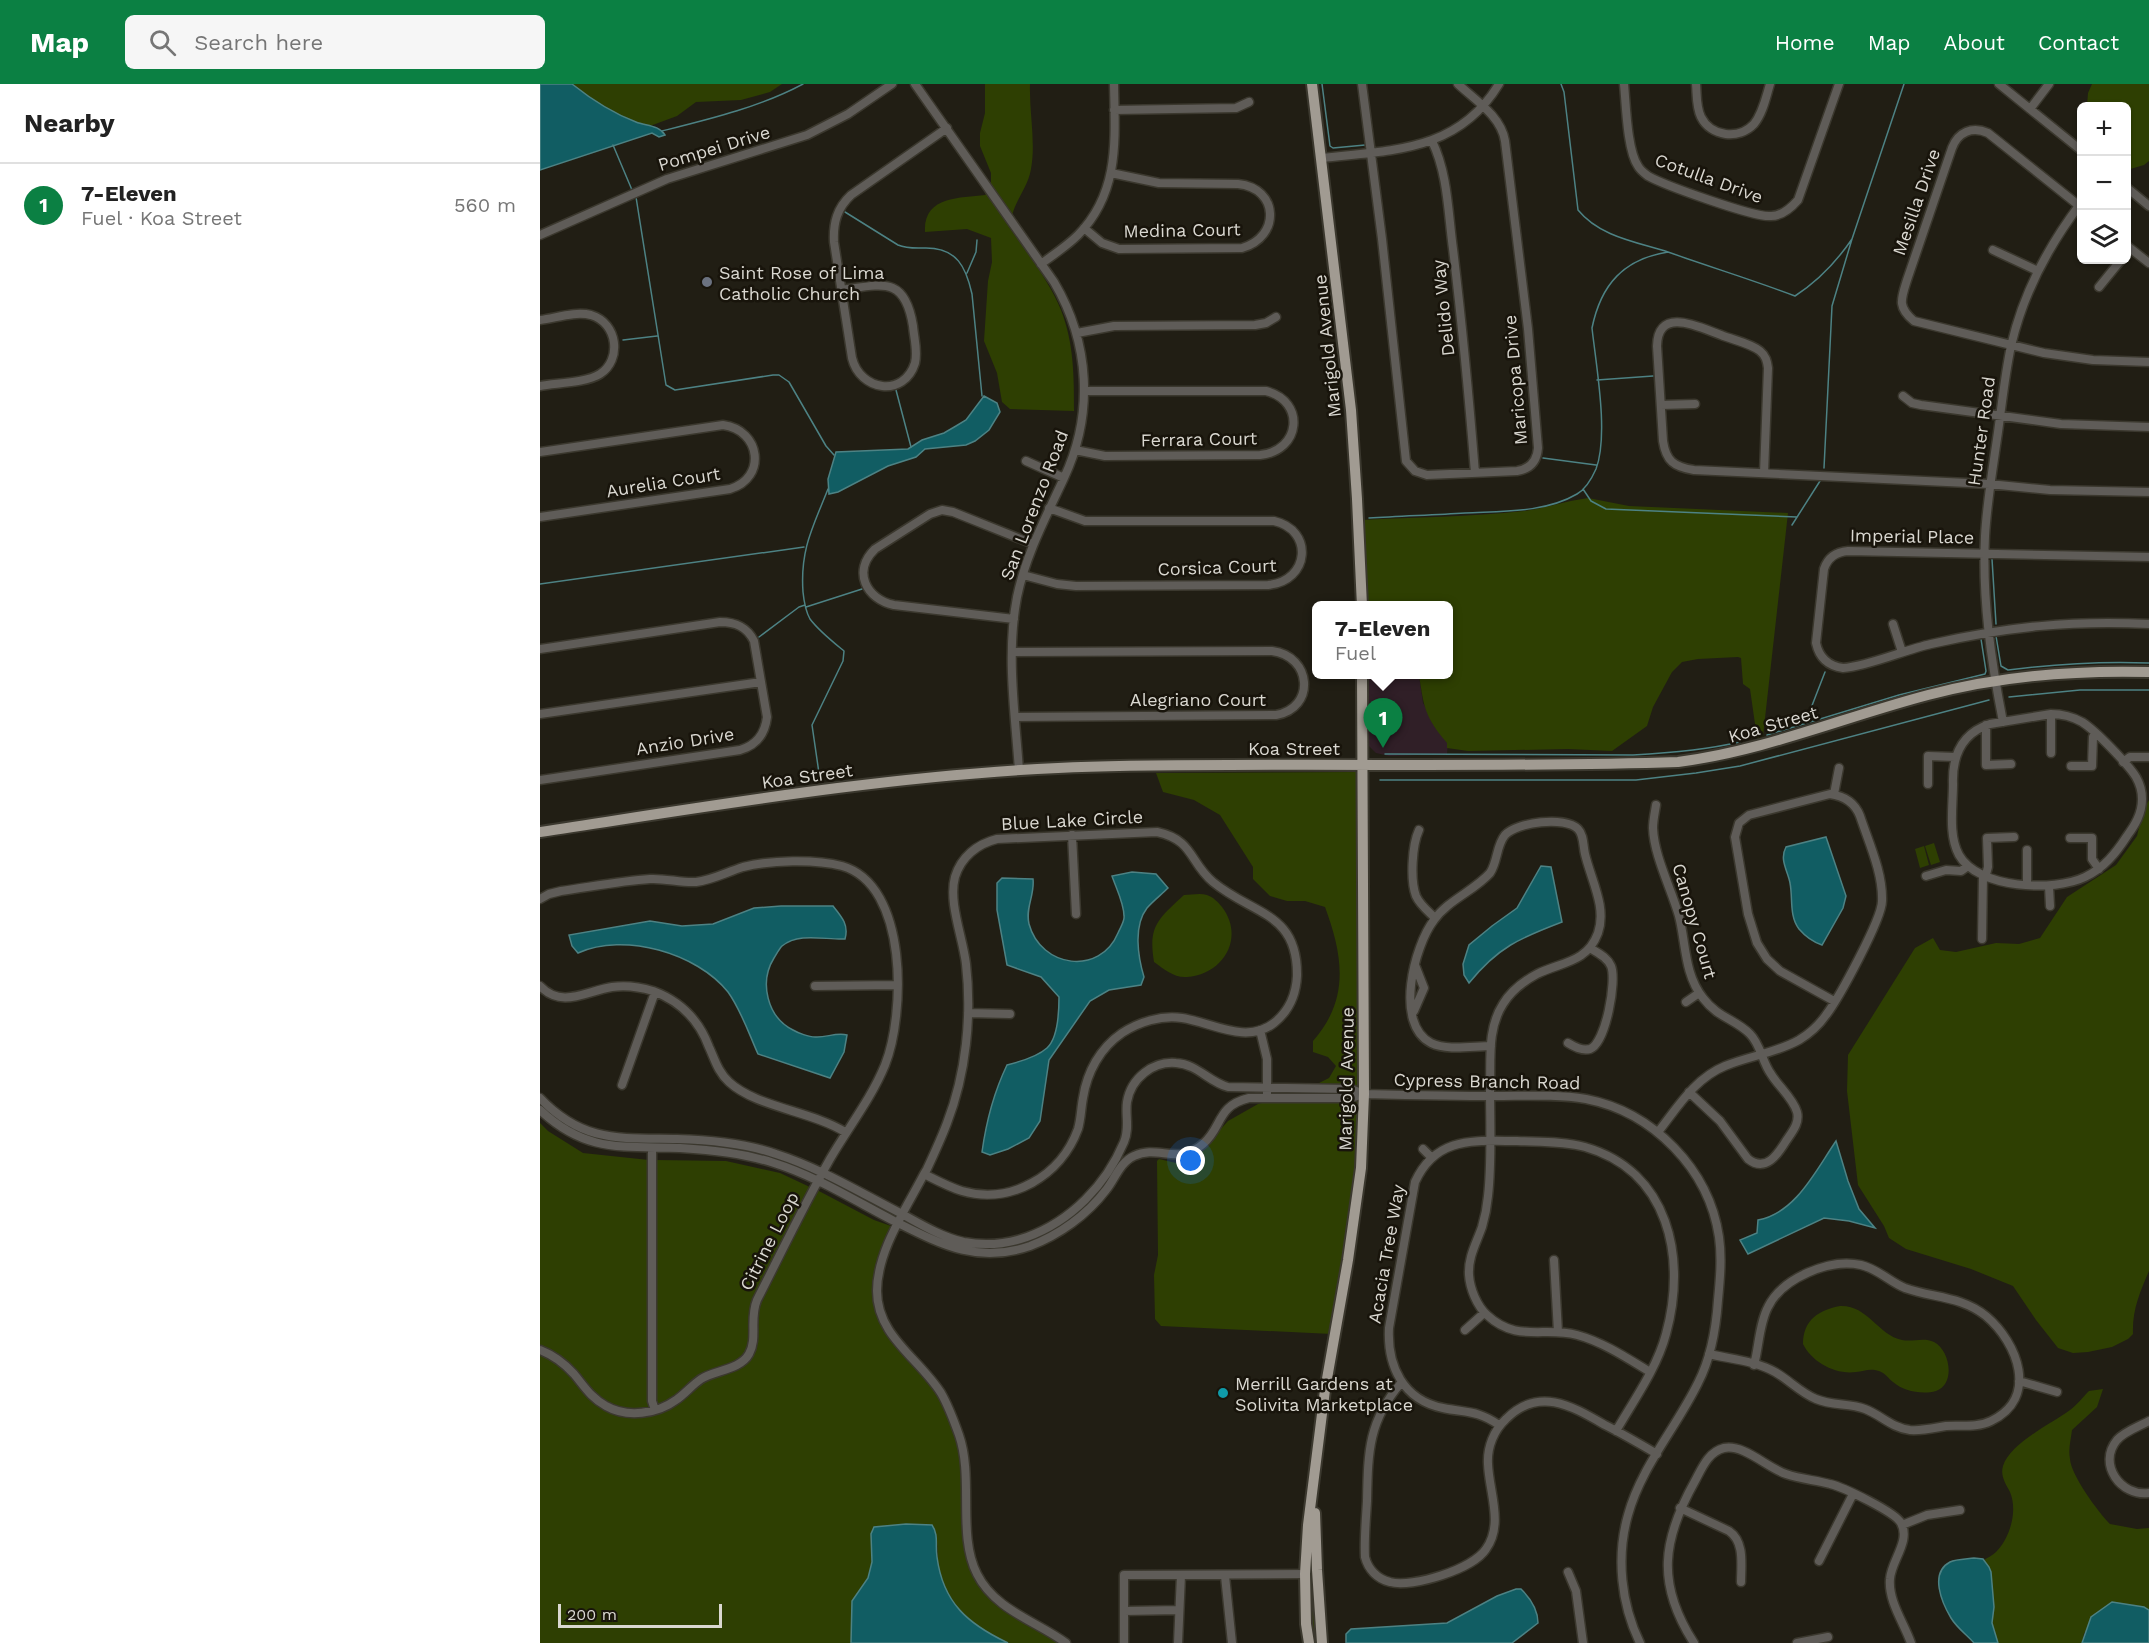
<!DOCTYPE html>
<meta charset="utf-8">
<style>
body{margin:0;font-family:"Work Sans",sans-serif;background:#f6f6f6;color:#222}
.controls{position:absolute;right:18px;top:18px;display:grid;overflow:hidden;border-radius:9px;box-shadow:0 2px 4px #0004}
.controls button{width:54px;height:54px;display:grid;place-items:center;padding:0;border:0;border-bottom:2px solid #e0e0e0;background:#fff;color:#222;font:30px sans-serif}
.scale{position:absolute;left:18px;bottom:15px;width:164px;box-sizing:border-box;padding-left:6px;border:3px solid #dad8d1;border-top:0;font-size:16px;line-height:21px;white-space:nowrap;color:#dad8d1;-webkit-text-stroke:4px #18140b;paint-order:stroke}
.you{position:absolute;left:651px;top:1077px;width:21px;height:21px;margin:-15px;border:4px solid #fff;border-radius:50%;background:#1a73e8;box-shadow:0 0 0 9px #1a73e833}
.badge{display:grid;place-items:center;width:39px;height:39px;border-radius:50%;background:#0b8043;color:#fff;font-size:20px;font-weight:700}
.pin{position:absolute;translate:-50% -50px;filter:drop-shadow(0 2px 3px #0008)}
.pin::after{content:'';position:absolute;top:32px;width:21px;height:18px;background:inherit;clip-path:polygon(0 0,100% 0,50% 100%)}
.popup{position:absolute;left:772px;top:517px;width:141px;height:78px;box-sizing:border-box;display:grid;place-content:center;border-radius:9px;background:#fff;filter:drop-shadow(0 2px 4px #0005);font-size:20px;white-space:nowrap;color:#767676}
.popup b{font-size:22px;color:#222}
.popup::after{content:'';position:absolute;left:50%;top:100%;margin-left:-12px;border:12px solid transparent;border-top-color:#fff}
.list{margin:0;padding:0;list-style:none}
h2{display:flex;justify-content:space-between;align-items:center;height:78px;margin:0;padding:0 24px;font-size:26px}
h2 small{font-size:20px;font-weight:400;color:#767676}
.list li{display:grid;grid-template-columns:39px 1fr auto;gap:18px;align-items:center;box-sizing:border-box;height:84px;padding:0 24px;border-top:2px solid #e0e0e0}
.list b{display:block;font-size:22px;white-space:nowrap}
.list p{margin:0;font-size:20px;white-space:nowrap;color:#767676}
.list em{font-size:20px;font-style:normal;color:#767676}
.icon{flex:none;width:33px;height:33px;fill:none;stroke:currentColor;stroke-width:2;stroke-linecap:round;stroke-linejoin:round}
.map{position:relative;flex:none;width:1609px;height:1559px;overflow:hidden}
header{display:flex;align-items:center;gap:36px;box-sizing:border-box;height:84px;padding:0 30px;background:#0b8043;color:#fff}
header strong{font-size:28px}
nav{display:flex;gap:33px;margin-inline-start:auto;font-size:21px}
.search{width:420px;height:54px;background:#f6f6f6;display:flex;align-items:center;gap:15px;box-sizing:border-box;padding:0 21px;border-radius:9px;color:#767676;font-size:22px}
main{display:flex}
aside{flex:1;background:#fff}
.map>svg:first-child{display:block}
.commercial{fill:#301f27}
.green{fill:#2e3f02}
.water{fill:#115d63;stroke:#4d8284;stroke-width:1.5}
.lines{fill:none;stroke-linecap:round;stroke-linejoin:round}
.stream{stroke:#4d8284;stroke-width:1.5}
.minor-casing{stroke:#3b382e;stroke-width:11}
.major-casing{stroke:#3b382e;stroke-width:14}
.minor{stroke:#5f5c58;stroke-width:8}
.major{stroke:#a19b92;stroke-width:10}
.worship-dot{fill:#6b7280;stroke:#18140b;stroke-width:2}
.culture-dot{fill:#0f9aa8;stroke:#18140b;stroke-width:2}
.labels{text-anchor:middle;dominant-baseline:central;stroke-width:5;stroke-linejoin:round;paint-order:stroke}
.street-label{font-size:18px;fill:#dad8d1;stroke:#18140b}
.poi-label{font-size:18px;fill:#dad8d1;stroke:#18140b;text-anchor:start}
</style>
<header>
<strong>Map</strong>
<div class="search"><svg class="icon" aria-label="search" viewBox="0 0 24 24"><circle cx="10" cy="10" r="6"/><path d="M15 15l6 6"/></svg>Search here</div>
<nav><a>Home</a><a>Map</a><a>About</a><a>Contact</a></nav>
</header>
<main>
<aside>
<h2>Nearby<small></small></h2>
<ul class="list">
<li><span class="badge">1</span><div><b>7-Eleven</b><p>Fuel · Koa Street</p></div><em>560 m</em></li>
</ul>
</aside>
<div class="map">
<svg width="1609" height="1559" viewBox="0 0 1609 1559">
<rect width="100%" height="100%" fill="#211e14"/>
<path class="commercial" d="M825 591H879L883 619 908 659 907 670 849 672 836 669 826 659Z"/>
<path class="green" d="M32 0H242L230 8 201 16 156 18 137 32 110 42 99 40 65 24 49 15Z
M445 0H490C489 28 496 58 491 85 488 103 476 115 472 132L451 103V89L440 62V49L445 29Z
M1552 0H1609V77L1604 81 1587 86 1586 22H1547L1548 9Z
M448 108 470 140 469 143C487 169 510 198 521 226 534 259 534 293 534 327L470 325 462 318 457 289 444 257 448 197 452 178 451 154 427 145 385 148C383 112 420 114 445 111Z
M1048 414 1089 422 1248 429 1223 652 1217 654 1210 605 1203 600 1201 574 1198 573 1158 575 1142 578 1132 588 1113 623 1107 642 1072 667 1028 665 928 667 907 664V659C885 633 884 624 879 591L909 590V522L824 521 821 436C875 433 930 433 984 427 1006 424 1026 417 1048 414Z
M820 688 821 1006 775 1001 789 994 796 982 788 973 773 968V957C810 915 803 872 785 823L765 817H747L730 812 713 795V783L680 731 654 716 623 708 616 689Z
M1609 716V1187C1600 1208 1592 1226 1593 1250L1588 1255 1572 1263 1548 1268 1533 1269 1518 1264 1496 1236 1473 1202 1431 1185 1366 1165 1349 1154 1344 1142 1318 1101 1307 1007 1308 971 1375 864 1393 854 1400 866 1416 868 1456 859 1479 860 1500 854 1527 813 1576 781 1597 752 1603 727Z
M1394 759 1400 778 1391 781 1385 762Z
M1384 762 1389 781 1380 784 1375 765Z
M644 811C651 811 660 809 667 811 673 813 678 818 682 823 705 853 684 890 647 893 634 894 624 885 614 878 608 842 618 835 644 811Z
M821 1014V1049L792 1250 621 1242 615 1235 614 1191 618 1171 617 1077 619 1075 636 1079 659 1069 688 1037 718 1020 732 1016Z
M0 1039 8 1047 43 1069 109 1076 111 1324C92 1328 74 1324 58 1313L0 1262Z
M115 1076 186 1077 240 1089 272 1104 212 1222C205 1245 217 1254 199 1276L117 1322 115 1317Z
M277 1106 334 1136 354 1143 342 1166 338 1229 349 1254 398 1311 417 1352 422 1376 434 1491 446 1509 466 1526 521 1559C504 1559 486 1559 470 1559 464 1558 458 1555 453 1552 426 1539 406 1515 399 1486 396 1471 400 1453 392 1441L366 1440 334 1443 331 1450 332 1478 328 1495 312 1517 311 1559H0V1269L22 1283 44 1309 55 1318 106 1331 162 1298 209 1275 217 1224Z
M1300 1222C1328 1221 1338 1251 1362 1256 1373 1258 1384 1253 1394 1258 1410 1266 1416 1300 1396 1307 1382 1311 1363 1307 1353 1298 1348 1294 1345 1289 1339 1287 1330 1284 1324 1287 1316 1288 1295 1291 1272 1278 1263 1260 1263 1236 1279 1226 1300 1222Z
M1563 1305 1557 1323 1532 1346C1531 1355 1528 1365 1530 1375 1531 1391 1558 1428 1570 1440L1597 1445 1609 1444V1526L1604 1523 1594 1522 1544 1549 1542 1559H1458L1452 1539 1454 1523 1451 1488 1444 1476C1447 1474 1453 1471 1456 1468 1470 1454 1478 1427 1470 1408 1466 1400 1460 1392 1463 1382 1470 1359 1511 1340 1530 1326 1537 1321 1543 1313 1549 1307Z
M771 1442 779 1559H771L769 1540Z"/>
<path class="water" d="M0 0H32C52 16 72 29 96 38 106 42 119 41 125 51L119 53 112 49 0 86Z
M444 312 457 319 460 328 449 346 435 357 426 361 385 365 376 373 348 382 298 408 289 410 288 395 296 368 368 365 382 356 404 349 416 342 426 336Z
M1286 753 1306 812 1303 824 1282 861C1273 858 1265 852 1259 845 1249 832 1253 814 1250 799 1248 787 1239 776 1246 763Z
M1001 782 1011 783 1022 838C980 854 958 863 929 899L924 891 923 880 929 861 952 842 977 824Z
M592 788 616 790 628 804C622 810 613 817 607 824 593 842 598 873 604 893L601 901 569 906 550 917 509 976 500 1037 489 1054 468 1065 450 1071 442 1068C446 1039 454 1008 467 981 479 978 497 973 507 964 518 954 519 927 519 913L501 893 467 881 457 826V799L462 794 493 795C495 811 485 824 489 840 501 884 560 892 578 849 580 844 585 837 584 832 584 819 576 804 572 792Z
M241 822H293C302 833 309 841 305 855 285 856 259 848 242 862 239 865 236 871 234 874 219 898 227 933 253 946 258 949 269 953 275 953 286 954 296 948 307 951L304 968 290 994 218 970C209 950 201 926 188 908 157 869 84 848 38 869L32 862 29 851 110 837 142 842 173 840 214 824Z
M1296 1057 1308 1097 1319 1125 1335 1144 1309 1137 1284 1134 1208 1170 1200 1156 1217 1149 1218 1136C1256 1129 1276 1086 1296 1057Z
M366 1440 392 1441C399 1451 395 1461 397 1473 403 1519 428 1540 468 1559H311L312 1517 328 1494 332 1478 331 1450 334 1443Z
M1434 1474 1443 1475 1449 1483 1451 1488 1454 1523 1452 1539 1458 1559H1434C1427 1551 1417 1544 1411 1534 1402 1519 1389 1489 1410 1478 1416 1475 1427 1475 1434 1474Z
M976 1505H981C990 1514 998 1526 998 1539L972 1559H806V1550L811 1545 907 1539 957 1512Z
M1572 1518 1604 1523 1609 1526V1559H1542L1551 1533Z"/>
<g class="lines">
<path class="stream" d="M782 0 790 62 793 64 825 61
M1021 0 1024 8 1038 126C1060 153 1097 158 1128 168 1170 183 1213 196 1255 212 1278 197 1297 177 1312 155
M122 47C170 35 220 23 263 0
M73 61 92 106
M96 113 126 301 135 306 233 291H239L249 298 286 362 294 371
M305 128 358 161C367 165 376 164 386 164 417 164 426 183 432 210L442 312
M427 189 436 168 437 156
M83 256 117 252
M1057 296 1113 292
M356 306 371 363
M1003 374 1056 381
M1284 384 1292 222 1312 155 1364 0
M1043 405 1051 417 1066 425 1257 433
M829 434C861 432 893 431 925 429 961 427 1005 429 1037 410 1046 405 1052 394 1056 385 1069 351 1056 281 1052 244 1061 200 1084 175 1128 168
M1252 441 1280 397
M1452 475 1456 540
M0 500 264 463
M266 523 322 505
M1456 552 1461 582 1468 586C1515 580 1561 577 1609 579
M219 553 259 523 265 521
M1469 613 1540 606H1609
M1266 637 1285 588
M1227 651 1359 611 1445 590 1446 587 1441 555
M845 670 1093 671C1129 669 1165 666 1200 658
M280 696 272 641 303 577 304 567C293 558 279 547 270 535 265 526 264 518 263 508 260 465 273 443 288 405
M840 696H1096L1156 689 1200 682 1449 616"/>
<g class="minor-casing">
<path id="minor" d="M375 0 514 198C550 259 554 330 524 394 506 433 486 470 477 513 466 570 475 629 479 686
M822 0 842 155 866 377 875 387 887 391 977 387C990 385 997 377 998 364L988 245 965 57C961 32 935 16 918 0
M1084 0C1086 20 1087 66 1098 82 1100 86 1104 89 1108 92 1124 101 1215 134 1231 132 1242 132 1251 124 1258 116L1299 0
M1156 0C1157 11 1156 23 1161 33 1171 53 1199 56 1214 40 1223 29 1226 13 1230 0
M1459 0 1542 67
M1490 25 1509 0
M574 26 696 24 709 18
M892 57C908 90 908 129 913 165 922 239 929 314 935 389
M782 74C852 66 918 68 959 0
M1586 103 1609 122
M1542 124 1448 49C1432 42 1418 48 1412 64L1367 196C1361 215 1357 223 1374 237L1504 269 1553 276 1609 278
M544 144 562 159 579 165 702 164C741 153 739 104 698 100L619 99 571 89
M0 151 127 95 267 51 308 30 352 0
M1586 161 1609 179
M1453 166 1498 187
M501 180C513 171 527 162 538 151 580 108 575 56 574 0
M1559 203 1581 176
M302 206C343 200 365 192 373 242 374 254 378 267 375 279 364 314 320 307 312 274L294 158C293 139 297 124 311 111L407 44
M0 236C16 234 35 227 51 231 78 239 82 276 60 290 46 299 16 299 0 302
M537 249 574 242 715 241 726 239 736 233
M1363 312 1372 319 1381 321 1521 340 1609 343
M1121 321 1155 320
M535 366 565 372 720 371C761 367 766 317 726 307H545
M0 368 183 341C221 346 227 394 190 405L0 433
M486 377 524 394
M1224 389 1228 284C1227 277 1226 272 1220 267 1210 259 1193 256 1181 251 1159 243 1118 222 1117 262L1123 357C1126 377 1134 383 1154 386L1449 400 1510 406 1609 408
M1609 473 1308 467C1296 468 1288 473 1284 485L1276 559C1279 573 1288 582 1303 584 1329 582 1364 566 1391 560 1466 543 1532 536 1609 540
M483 491 517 500 536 502 728 501C770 497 774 446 734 437H545L509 424
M474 535 354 521C326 515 312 487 335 465L390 430 402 426 413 428 493 460
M1353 540 1362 568
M0 565 180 538C196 538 207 543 214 557L227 633C225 650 217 661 200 666L0 696
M472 568 732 567C772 572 776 624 736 631L475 633
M0 630 221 598
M1511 630C1522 630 1533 633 1542 638 1555 646 1588 680 1596 693 1600 700 1602 707 1602 715 1602 730 1595 741 1587 752 1576 769 1564 784 1545 793 1514 808 1438 805 1419 771 1408 751 1413 722 1413 700 1412 671 1422 649 1450 640Z
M1463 638C1451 577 1442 515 1445 452 1447 417 1453 383 1458 348 1462 319 1465 290 1471 262 1483 210 1509 161 1541 119
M1446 641V681L1471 680
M1511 669V630
M1583 678 1590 673H1609
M1531 682H1552L1553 653 1555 649
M1388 700V672L1415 673
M1294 710 1299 684
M1116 721C1115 728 1113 736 1113 744 1114 772 1131 804 1139 832 1146 859 1144 890 1163 914 1178 934 1195 935 1210 950 1221 961 1222 978 1231 990 1238 1002 1253 1014 1257 1028 1260 1039 1252 1048 1246 1057 1238 1070 1226 1089 1208 1075L1180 1037 1149 1008
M879 746C872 761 870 796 876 812 880 821 888 827 895 834
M532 751 536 830
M1530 754H1552V775L1559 785
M1386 792 1406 786 1421 787 1428 782
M1445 794 1448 783 1447 754 1474 753
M1487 800V766
M1509 802 1510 822
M0 815 9 810 21 807C50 803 80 797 110 795 125 794 141 799 156 798 172 796 187 788 203 783 231 776 275 775 302 782 369 801 365 931 345 981 331 1015 308 1044 290 1075 264 1121 241 1169 217 1216 209 1235 218 1254 209 1270 200 1286 175 1286 161 1295 152 1301 145 1310 136 1316 117 1330 87 1334 66 1322 51 1314 44 1302 34 1290 24 1279 13 1271 0 1266
M1442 855 1443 792
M0 902C22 925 46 907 72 903 86 901 100 903 113 907 140 917 159 936 169 963 175 976 178 988 189 998 216 1023 271 1027 305 1048
M275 902 356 901
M1146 918 1159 909
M874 927 884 904 875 881
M428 929 470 930
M720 946 727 975V1010
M1028 959C1035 963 1042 967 1050 965 1066 959 1077 896 1071 882 1067 873 1058 869 1050 864
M951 962C933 962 907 967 891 959 854 940 874 862 894 836 908 816 934 807 950 789 958 777 956 762 965 751 977 738 1025 732 1038 745 1044 751 1043 762 1045 770 1051 796 1067 823 1058 849 1047 879 1021 878 997 890 984 897 971 907 963 920 947 945 951 975 950 1004 950 1039 952 1077 948 1112 947 1123 945 1133 942 1143 936 1160 928 1173 929 1191 930 1205 937 1222 947 1231 977 1259 1004 1242 1037 1251 1063 1258 1087 1274 1110 1288
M82 1001 115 908
M0 1014C43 1059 80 1054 137 1055 170 1056 205 1059 236 1070 280 1084 321 1109 362 1130 382 1141 402 1153 424 1158 445 1162 467 1160 487 1153 531 1137 566 1101 584 1058 590 1044 585 1031 587 1018 591 994 613 977 636 979 657 980 669 998 688 1003L811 1005 824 1010
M0 1026C46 1069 82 1062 140 1064 171 1066 203 1069 234 1079 276 1092 317 1118 356 1138 402 1161 438 1180 490 1162 519 1151 547 1131 566 1106 575 1095 580 1078 594 1072 618 1060 638 1082 663 1060 683 1043 676 1022 709 1014H811L824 1010C868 1011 912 1012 955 1012 985 1012 1016 1010 1046 1015 1113 1028 1169 1085 1179 1153 1182 1174 1180 1195 1178 1216 1176 1245 1171 1274 1158 1299 1136 1344 1101 1383 1088 1431 1076 1473 1081 1520 1100 1559
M1118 1048C1137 1024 1155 994 1185 982 1209 972 1236 969 1259 956 1269 950 1279 941 1286 931 1299 914 1342 835 1342 817 1343 789 1329 759 1320 732 1315 719 1304 712 1290 710L1209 731 1199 739 1195 753 1208 830 1217 859 1227 875 1240 887 1294 917
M112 1064V1317L115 1326
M883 1065 892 1074
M384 1090C396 1096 409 1103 422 1107 471 1121 521 1092 538 1045 541 1035 541 1024 543 1014 547 988 560 964 582 949 599 938 621 931 642 934 671 938 706 961 734 939 749 927 756 912 757 892 758 828 713 831 673 798 649 778 654 756 617 748L457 755C437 760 421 773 415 793 408 818 423 854 426 880 432 932 426 990 407 1039 401 1055 394 1070 387 1085L384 1090C366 1125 337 1167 337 1207 337 1252 379 1274 401 1309 408 1321 414 1337 419 1351 434 1394 417 1451 437 1490 455 1526 496 1537 526 1559
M1014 1176 1018 1248
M925 1246 944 1229
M1169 1270C1190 1275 1216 1277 1235 1288 1249 1296 1261 1309 1276 1315 1292 1322 1310 1319 1325 1325 1341 1331 1352 1344 1370 1346 1382 1347 1394 1344 1406 1342 1421 1341 1437 1344 1451 1337 1499 1314 1478 1259 1446 1232 1421 1212 1393 1214 1365 1204 1350 1198 1338 1185 1321 1181 1290 1174 1242 1194 1228 1223 1219 1240 1219 1263 1214 1281
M1479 1297 1517 1308
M861 1299C828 1337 828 1369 827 1417 826 1435 824 1455 825 1473 828 1485 837 1495 850 1498 873 1504 933 1485 946 1465 964 1440 949 1408 948 1380 947 1363 954 1346 966 1335 999 1302 1032 1322 1065 1341 1083 1350 1100 1360 1117 1370
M1609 1337C1598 1343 1585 1347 1577 1356 1557 1380 1581 1413 1609 1409
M959 1341C937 1326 927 1329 903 1324 863 1316 847 1282 849 1244L875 1098C896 1052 934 1057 977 1057 999 1058 1023 1057 1045 1063 1129 1087 1147 1174 1126 1250 1117 1284 1094 1316 1076 1347
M1140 1424 1189 1447C1205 1458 1201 1481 1201 1498
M1362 1441 1387 1431 1420 1426
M1279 1477 1313 1410
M1028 1488 1036 1507 1043 1559
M685 1492 692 1559
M584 1527 639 1526
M584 1559V1491L765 1490
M638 1559 641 1491
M1154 1559C1116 1500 1122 1456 1155 1397 1162 1384 1168 1368 1184 1364 1204 1360 1226 1383 1246 1390 1260 1395 1275 1396 1290 1400 1303 1403 1355 1428 1361 1439 1371 1457 1351 1477 1350 1495 1348 1517 1364 1539 1371 1559
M1257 1559 1288 1553"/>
</g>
<g class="major-casing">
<path id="major" d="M772 0 811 326 817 415 822 522
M0 748C172 722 344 692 518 684 575 681 633 681 690 681 839 680 989 683 1138 678 1224 667 1304 633 1388 611 1460 592 1534 586 1609 588
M775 1429 777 1486 782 1559
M769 1559 766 1540 765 1490 768 1441 785 1306 808 1176 821 1084 824 1010 822 590"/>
</g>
<use href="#minor" class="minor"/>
<use href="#major" class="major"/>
</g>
<circle class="worship-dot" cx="167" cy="198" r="6"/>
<circle class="culture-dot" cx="683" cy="1309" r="6"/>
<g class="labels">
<g class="street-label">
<text transform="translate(174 64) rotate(-17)">Pompei Drive</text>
<text transform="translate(1169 94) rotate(20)">Cotulla Drive</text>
<text transform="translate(1376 118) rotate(-71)">Mesilla Drive</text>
<text transform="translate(642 146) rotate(-1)">Medina Court</text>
<text transform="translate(903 224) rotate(-96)">Delido Way</text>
<text transform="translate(787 262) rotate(-96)">Marigold Avenue</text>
<text transform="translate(975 296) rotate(-95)">Maricopa Drive</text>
<text transform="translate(1441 347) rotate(-82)">Hunter Road</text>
<text transform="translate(659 355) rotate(-1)">Ferrara Court</text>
<text transform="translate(123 398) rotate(-9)">Aurelia Court</text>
<text transform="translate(494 421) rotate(-69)">San Lorenzo Road</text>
<text transform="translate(1372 452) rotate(1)">Imperial Place</text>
<text transform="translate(677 483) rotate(-2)">Corsica Court</text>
<text x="658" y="615">Alegriano Court</text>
<text transform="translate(1233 640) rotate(-16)">Koa Street</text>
<text transform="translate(145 657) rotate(-9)">Anzio Drive</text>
<text x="754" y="664">Koa Street</text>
<text transform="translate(267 692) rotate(-8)">Koa Street</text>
<text transform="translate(532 736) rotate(-3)">Blue Lake Circle</text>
<text transform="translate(1155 837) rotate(74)">Canopy Court</text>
<text transform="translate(806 995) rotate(-89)">Marigold Avenue</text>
<text transform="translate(947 997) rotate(1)">Cypress Branch Road</text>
<text transform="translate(229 1157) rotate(-63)">Citrine Loop</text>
<text transform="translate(846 1170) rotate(-80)">Acacia Tree Way</text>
</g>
<g class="poi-label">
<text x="179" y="188">Saint Rose of Lima<tspan x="179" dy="21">Catholic Church</tspan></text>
<text x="695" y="1299">Merrill Gardens at<tspan x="695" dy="21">Solivita Marketplace</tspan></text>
</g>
</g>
</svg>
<div class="controls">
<button>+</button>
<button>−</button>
<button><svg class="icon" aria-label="layers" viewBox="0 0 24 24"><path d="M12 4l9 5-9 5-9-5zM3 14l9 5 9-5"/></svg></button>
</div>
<div class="scale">200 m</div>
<div class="you"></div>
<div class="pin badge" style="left:843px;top:664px">1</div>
<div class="popup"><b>7-Eleven</b>Fuel</div>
</div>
</main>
